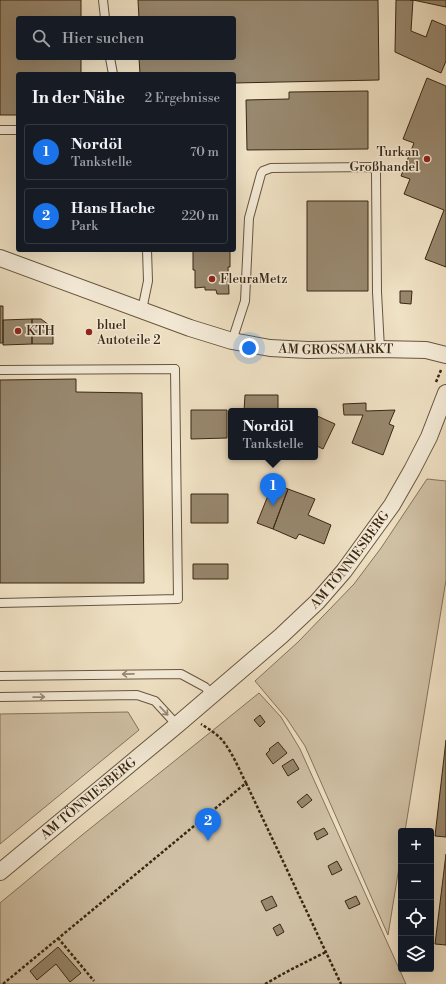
<!DOCTYPE html>
<html lang="de">
<meta charset="utf-8">
<style>
body{margin:0;font-family:"Libre Bodoni",serif;background:#20242c;color:#f1f3f6}
.controls{position:absolute;right:12px;bottom:12px;display:grid;overflow:hidden;border-radius:4px;box-shadow:0 4px 16px #0002}
.controls button{width:36px;height:36px;display:grid;place-items:center;padding:0;border:0;border-bottom:1px solid #363941;background:#171b24;color:#f1f3f6;font:20px sans-serif}
.you{position:absolute;left:249px;top:348px;width:14px;height:14px;margin:-10px;border:3px solid #fff;border-radius:50%;background:#1a73e8;box-shadow:0 0 0 6px #1a73e833}
.badge{display:grid;place-items:center;width:26px;height:26px;border-radius:50%;background:#1a73e8;color:#fff;font-size:13px;font-weight:700}
.pin{position:absolute;translate:-50% -33px;filter:drop-shadow(0 1px 2px #0008)}
.pin::after{content:'';position:absolute;top:21px;width:14px;height:12px;background:inherit;clip-path:polygon(0 0,100% 0,50% 100%)}
.popup{position:absolute;left:228px;top:408px;width:90px;height:52px;box-sizing:border-box;display:grid;place-content:center;border-radius:4px;background:#171b24;filter:drop-shadow(0 1px 3px #0005);font-size:13px;white-space:nowrap;color:#9ea1a6}
.popup b{font-size:15px;color:#f1f3f6}
.popup::after{content:'';position:absolute;left:50%;top:100%;margin-left:-8px;border:8px solid transparent;border-top-color:#171b24}
.list{margin:0;padding:0;list-style:none}
h2{display:flex;justify-content:space-between;align-items:center;height:52px;margin:0;padding:0 16px;font-size:17px}
h2 small{font-size:13px;font-weight:400;color:#9ea1a6}
.list li{display:grid;grid-template-columns:26px 1fr auto;gap:12px;align-items:center;box-sizing:border-box;height:56px;margin:0 8px 8px;padding:0 8px;border:1px solid #363941;border-radius:4px}
.list b{display:block;font-size:15px;white-space:nowrap}
.list p{margin:0;font-size:13px;white-space:nowrap;color:#9ea1a6}
.list em{font-size:13px;font-style:normal;color:#9ea1a6}
.icon{flex:none;width:22px;height:22px;fill:none;stroke:currentColor;stroke-width:2;stroke-linecap:round;stroke-linejoin:round}
.map{position:relative;flex:none;width:446px;height:984px;overflow:hidden}
.search{position:absolute;background:#171b24;box-shadow:0 4px 16px #0002;left:16px;top:16px;width:220px;height:44px;display:flex;align-items:center;gap:10px;box-sizing:border-box;padding:0 14px;border-radius:4px;color:#9ea1a6;font-size:15px}
.panel{position:absolute;background:#171b24;box-shadow:0 4px 16px #0002;left:16px;top:72px;width:220px;height:180px;border-radius:4px}
.map>svg:first-child{display:block}
.green{fill:#d1c2a7;stroke:#85745c}
.building{fill:#98886f;stroke:#392612}
.lines{fill:none;stroke-linecap:round;stroke-linejoin:round}
.lane-casing{stroke:#67553f;stroke-width:10}
.street-casing{stroke:#67553f;stroke-width:18}
.path{stroke:#392612;stroke-width:2.5;stroke-dasharray:3 2;stroke-linecap:butt}
.lane{stroke:#f5ecd9;stroke-width:8}
.street{stroke:#f5ecd9;stroke-width:16}
.oneway{stroke:#978976}
.poi-dot{fill:#8f2418;stroke:#f5ecd9;stroke-width:1.5}
.labels{text-anchor:middle;dominant-baseline:central;stroke-width:3;stroke-linejoin:round;paint-order:stroke}
.poi-label{font-size:13px;fill:#392612;stroke:#f5ecd9;text-anchor:start}
.street-label{font-size:13px;fill:#392612;stroke:#f5ecd9}
</style>
<div class="map">
<svg width="446" height="984" viewBox="0 0 446 984">
<rect width="100%" height="100%" fill="#f0e2c5"/>
<filter id="stains"><feTurbulence type="fractalNoise" baseFrequency=".005" numOctaves="4"/><feColorMatrix values="0 0 0 0 .2 0 0 0 0 .09 0 0 0 0 .02 0 0 0 .5 -.17"/></filter>
<radialGradient id="worn" r=".72"><stop offset=".6" stop-color="#630" stop-opacity="0"/><stop offset="1" stop-color="#630" stop-opacity=".3"/></radialGradient>
<path class="green" d="M427 479 446 481V580L405 831H401V855L388 935 305 746 287 719 255 681 298 642 354 584 381 548Z
M259 693 281 717 300 749 406 984H0V903L82 835 212 731Z
M128 712 139 730 0 844V714Z"/>
<path class="building" d="M0 0H81V18H18V58H81V74H18V115H0Z
M138 0H378L379 80 234 83V74H140L139 58H234V18H139Z
M396 0H413L411 31 426 37 432 20 446 26V61L441 73 395 52Z
M410 0H446V7L413 0Z
M427 78 446 86V267L425 259 444 210 404 194 410 179 401 176 414 143 403 139Z
M368 91V149L247 150 246 100 289 99V92Z
M307 201H368V291H307Z
M193 250H230V267H228L229 294H217L216 290H205V287L195 288V270H193Z
M400 291H412L411 304 400 303Z
M0 306H3V343H0Z
M32 319V344L3 345V320Z
M32 319H41L53 328V344H32Z
M76 379V392L142 393 144 583H0V380Z
M245 395H278V411H244Z
M366 403V411L395 410 389 424 394 426 383 455 352 443 363 415H344L343 404Z
M191 410H227V438L191 439Z
M315 415 335 424 323 449 315 445Z
M273 483 288 489 273 529 257 523Z
M288 489 315 499 308 515 331 525 324 544 299 534 296 539 273 529Z
M191 494H228V523H191Z
M193 564H228V579H193Z
M260 715 265 722 260 727 254 720Z
M446 740V837L435 836Z
M278 742 287 753 273 764 266 754 270 750 269 749Z
M293 759 299 769 288 776 282 766Z
M307 794 312 800 302 808 297 802Z
M324 828 328 834 317 840 314 833Z
M446 854V945L435 944Z
M337 861 342 870 332 875 328 866Z
M272 896 277 906 266 911 261 901Z
M356 896 360 904 349 909 345 901Z
M280 924 284 932 277 936 273 928Z
M58 947 81 973 70 982 56 964 37 980 30 971Z"/>
<g class="lines">
<g class="lane-casing">
<path id="lane" d="M103 0 105 18
M110 58 113 74
M0 130H18
M142 310 148 281 147 250
M232 341 245 301 249 218 261 174 263 171 271 168 373 167 375 169 376 173 377 292 380 349
M0 370 175 369 178 599 0 603
M0 676 181 674 205 687 212 695
M0 697 137 695 155 701 177 725"/>
</g>
<g class="street-casing">
<g id="street">
<path id="s1" d="M0 258 190 328 232 341 270 348 308 350 380 349 426 350 446 355"/>
<path id="s2" d="M0 872 177 725 281 636 317 602 344 571 392 505 412 470 429 437 446 393"/>
</g>
</g>
<path class="path" d="M436 382 441 370
M246 783 341 984
M58 938 94 981
M3 984 246 783C239 769 233 754 223 741 217 734 209 729 201 724
M265 984 290 970 326 952"/>
<use href="#lane" class="lane"/>
<use href="#street" class="street"/>
</g>
<defs><path id="oneway-shaft" d="M-6 0H5M1.5-3L5.5 0L1.5 3" fill="none" stroke-width="1.6" stroke-linecap="round" stroke-linejoin="round"/></defs>
<g class="oneway">
<use href="#oneway-shaft" transform="translate(128 674) rotate(179)"/>
<use href="#oneway-shaft" transform="translate(39 697) rotate(-1)"/>
<use href="#oneway-shaft" transform="translate(164 711) rotate(47)"/>
</g>
<g class="poi-dot">
<circle cx="427" cy="159" r="4"/>
<circle cx="212" cy="279" r="4"/>
<circle cx="18" cy="331" r="4"/>
<circle cx="89" cy="332" r="4"/>
</g>
<g class="labels">
<g class="poi-label">
<text x="419" y="152" text-anchor="end">Turkan<tspan x="419" dy="15">Großhandel</tspan></text>
<text x="220" y="279">FleuraMetz</text>
<text x="97" y="325">bluel<tspan x="97" dy="15">Autoteile 2</tspan></text>
<text x="26" y="331">KTH</text>
</g>
<g class="street-label">
<text stroke="none"><textPath href="#s1" startOffset="351">AM GROSSMARKT</textPath></text>
<text stroke="none"><textPath href="#s2" startOffset="470">AM TÖNNIESBERG</textPath></text>
<text stroke="none"><textPath href="#s2" startOffset="115">AM TÖNNIESBERG</textPath></text>
</g>
</g>
<rect width="100%" height="100%" filter="url(#stains)"/>
<rect width="100%" height="100%" fill="url(#worn)"/>
</svg>
<div class="controls">
<button>+</button>
<button>−</button>
<button><svg class="icon" aria-label="locate" viewBox="0 0 24 24"><circle cx="12" cy="12" r="6"/><path d="M12 2v4M12 18v4M2 12h4M18 12h4"/></svg></button>
<button><svg class="icon" aria-label="layers" viewBox="0 0 24 24"><path d="M12 4l9 5-9 5-9-5zM3 14l9 5 9-5"/></svg></button>
</div>
<div class="you"></div>
<div class="pin badge" style="left:273px;top:506px">1</div>
<div class="popup"><b>Nordöl</b>Tankstelle</div>
<div class="pin badge" style="left:208px;top:841px">2</div>
<div class="search"><svg class="icon" aria-label="search" viewBox="0 0 24 24"><circle cx="10" cy="10" r="6"/><path d="M15 15l6 6"/></svg>Hier suchen</div>
<section class="panel">
<h2>In der Nähe<small>2 Ergebnisse</small></h2>
<ul class="list">
<li><span class="badge">1</span><div><b>Nordöl</b><p>Tankstelle</p></div><em>70 m</em></li>
<li><span class="badge">2</span><div><b>Hans Hache</b><p>Park</p></div><em>220 m</em></li>
</ul>
</section>
</div>
